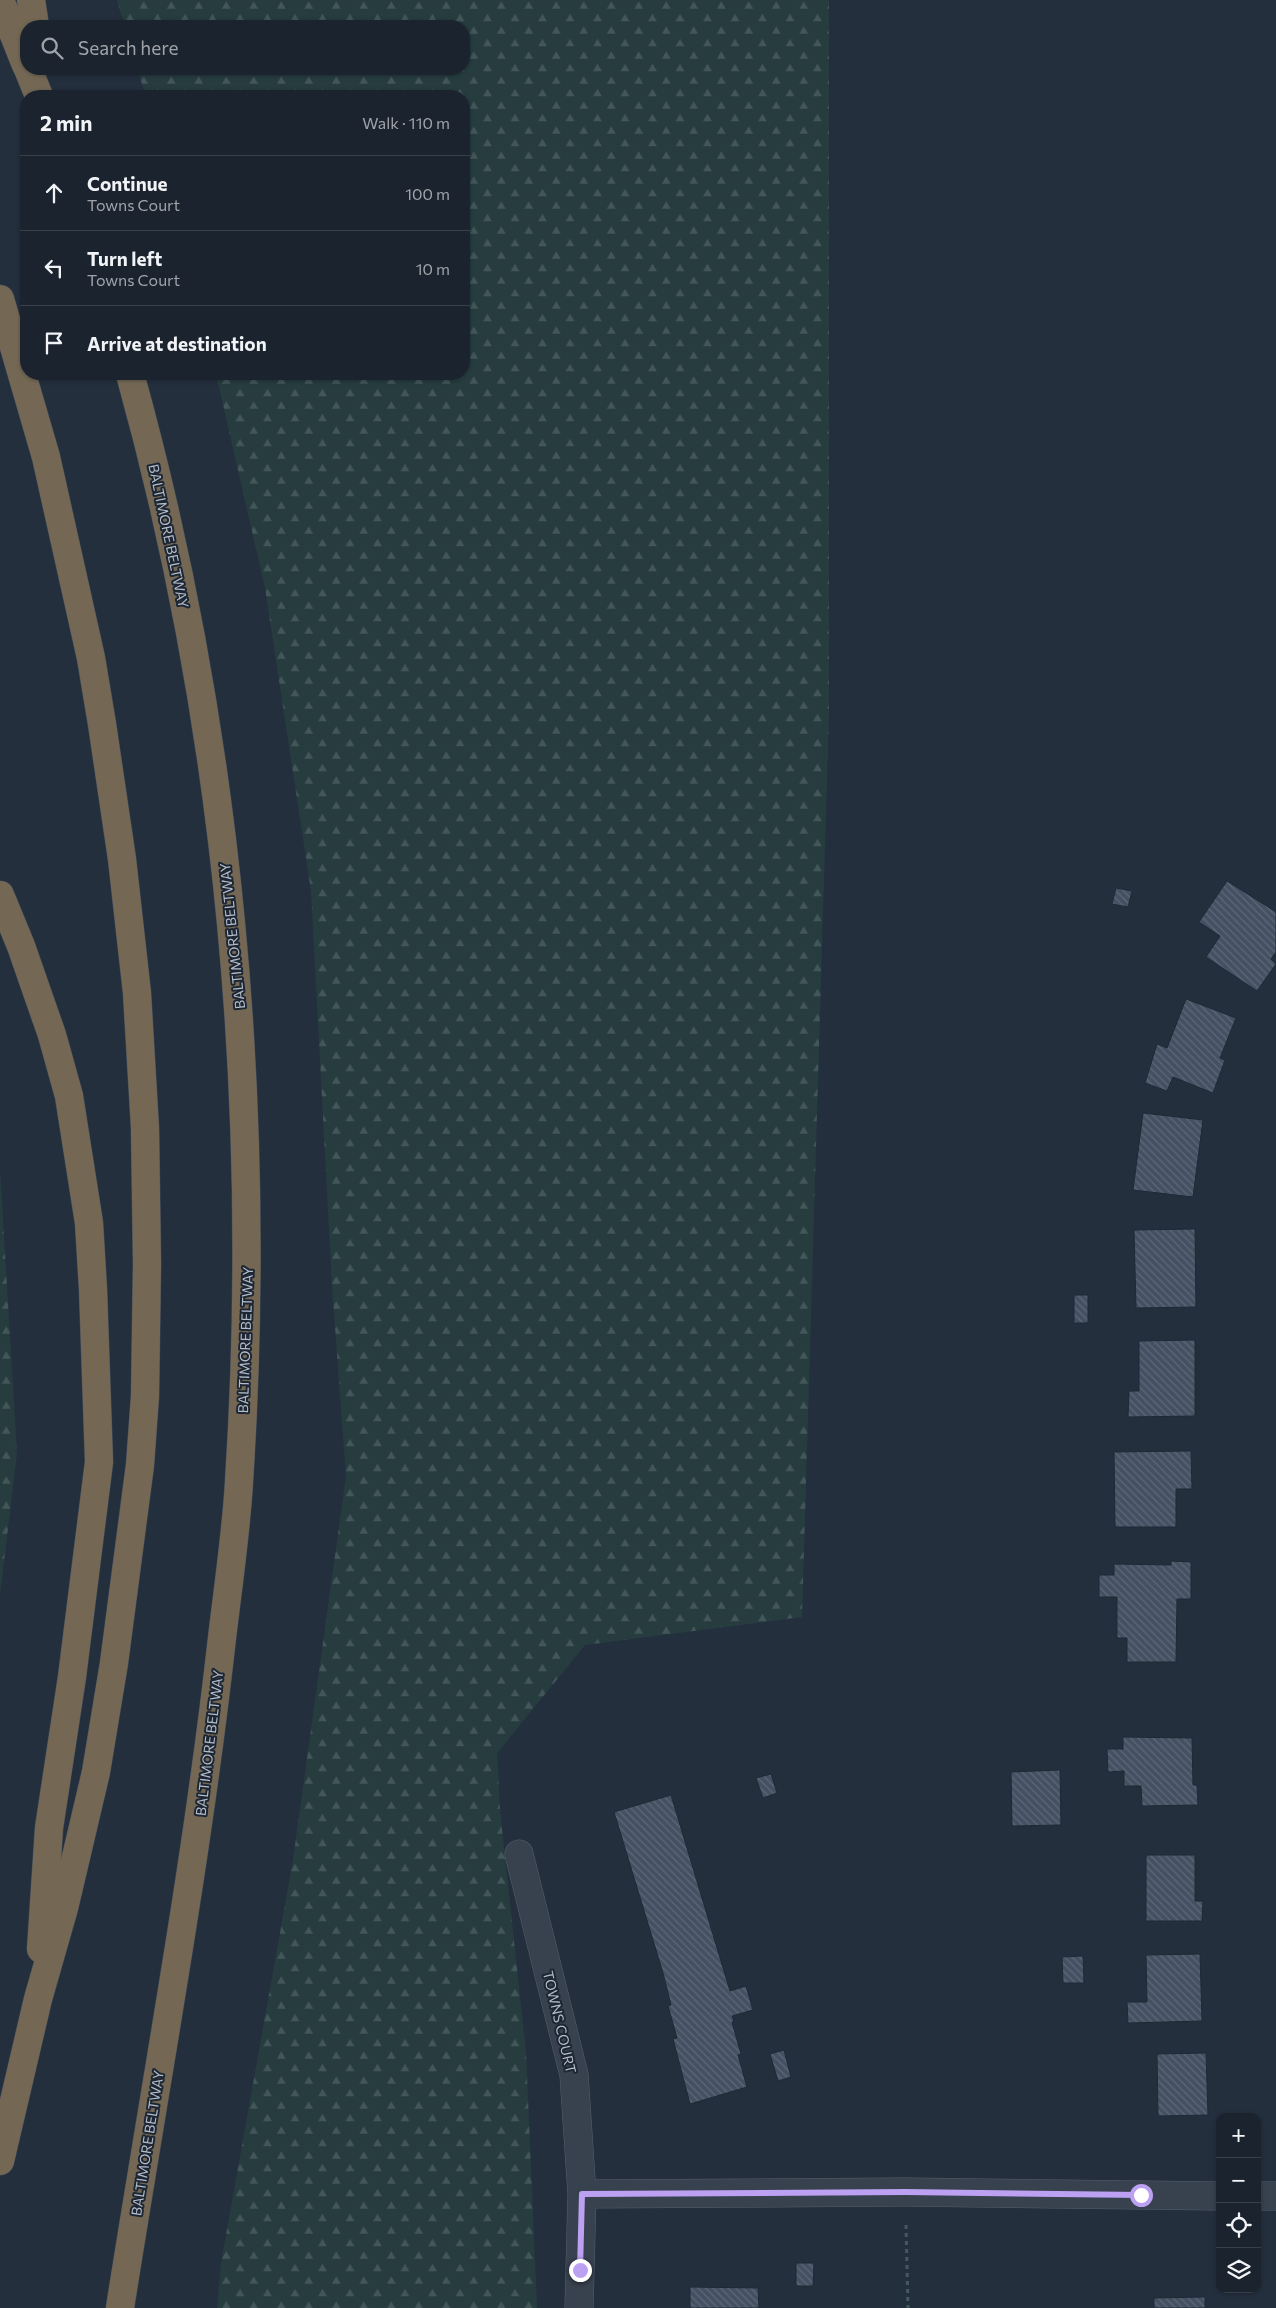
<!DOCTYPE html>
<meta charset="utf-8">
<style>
body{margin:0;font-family:Commissioner,sans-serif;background:#242b36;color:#f1f3f6}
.controls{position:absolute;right:15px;bottom:15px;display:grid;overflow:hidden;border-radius:10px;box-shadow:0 1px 4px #0004}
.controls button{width:45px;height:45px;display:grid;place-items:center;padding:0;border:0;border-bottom:1px solid #39404a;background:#1b232e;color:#f1f3f6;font:25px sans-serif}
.stop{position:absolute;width:15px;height:15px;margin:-11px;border:4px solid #bca0f2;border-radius:50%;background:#fff}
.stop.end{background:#bca0f2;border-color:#fff;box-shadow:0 1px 5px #0008}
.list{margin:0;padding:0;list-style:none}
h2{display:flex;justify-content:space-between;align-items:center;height:65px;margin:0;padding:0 20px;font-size:21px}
h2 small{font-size:16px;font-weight:400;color:#a0a4aa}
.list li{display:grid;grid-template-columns:32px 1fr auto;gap:15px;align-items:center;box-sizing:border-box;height:75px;padding:0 20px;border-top:1px solid #39404a}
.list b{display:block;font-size:19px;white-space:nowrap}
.list p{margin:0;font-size:16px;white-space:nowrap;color:#a0a4aa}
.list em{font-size:16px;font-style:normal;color:#a0a4aa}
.icon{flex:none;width:28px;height:28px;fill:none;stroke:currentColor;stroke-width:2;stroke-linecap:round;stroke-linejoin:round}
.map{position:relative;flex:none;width:1276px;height:2308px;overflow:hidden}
.search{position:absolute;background:#1b232e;box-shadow:0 1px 4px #0004;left:20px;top:20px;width:450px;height:55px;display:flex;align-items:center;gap:12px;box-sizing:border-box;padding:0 18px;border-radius:20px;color:#a0a4aa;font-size:19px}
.panel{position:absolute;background:#1b232e;box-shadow:0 1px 4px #0004;left:20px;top:90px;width:450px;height:290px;border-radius:20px}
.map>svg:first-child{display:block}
.forest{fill:url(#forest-firs)}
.building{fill:url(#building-back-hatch);stroke:#1f2835}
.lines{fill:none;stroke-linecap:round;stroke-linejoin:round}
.minor-casing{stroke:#565f6c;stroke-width:29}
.motorway-casing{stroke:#434c59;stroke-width:29}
.path{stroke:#44595c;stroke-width:3;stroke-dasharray:4 4;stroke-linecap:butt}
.minor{stroke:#38414e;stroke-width:28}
.motorway{stroke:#746855;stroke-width:28}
.route{stroke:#bca0f2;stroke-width:6}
.labels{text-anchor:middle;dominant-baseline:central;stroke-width:4;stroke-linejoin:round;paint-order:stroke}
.street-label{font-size:14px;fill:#b4bcc9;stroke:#1d2633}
</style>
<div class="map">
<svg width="1276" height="2308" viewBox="0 0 1276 2308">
<defs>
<pattern id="forest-firs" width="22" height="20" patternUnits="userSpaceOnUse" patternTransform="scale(1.25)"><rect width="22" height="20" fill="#263c3f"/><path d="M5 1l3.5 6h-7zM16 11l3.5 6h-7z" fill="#435659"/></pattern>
<pattern id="building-back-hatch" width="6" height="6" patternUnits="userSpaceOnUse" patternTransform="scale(1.25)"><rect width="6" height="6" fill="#455162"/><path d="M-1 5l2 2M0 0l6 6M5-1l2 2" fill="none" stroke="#5d6877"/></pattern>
</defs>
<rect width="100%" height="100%" fill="#242f3e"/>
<path class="forest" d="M117 0H829V711L802 1617 585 1645 497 1753 500 1810 526 2052 537 2308H217L221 2263 293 1860 346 1476 332 1286 311 891 265 588 216 374H464V96H146L137 69H464V26H125Z
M0 1170 17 1453 0 1595Z"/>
<path class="building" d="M1227 881 1276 912V952L1271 959 1276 964 1257 991 1206 957 1220 936 1199 922Z
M1116 888 1132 891 1128 907 1112 904Z
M1186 999 1236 1018 1220 1058 1225 1060 1213 1093 1173 1077 1167 1091 1145 1083 1157 1044 1167 1048Z
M1143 1113 1203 1120 1193 1197 1133 1190Z
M1195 1229 1196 1307 1136 1308 1134 1230Z
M1074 1295H1088V1323H1074Z
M1195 1340V1416L1128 1417 1129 1391H1139V1341Z
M1191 1451 1192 1489H1176V1527H1115L1114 1452Z
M1171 1561 1191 1562V1599H1177L1176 1662H1127V1638H1117V1597H1099V1575H1114V1564L1171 1565Z
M1123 1737 1192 1738 1193 1785H1197L1198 1805 1142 1806 1141 1786H1124V1771L1108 1772 1107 1749H1123Z
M1060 1770 1061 1825 1012 1826 1011 1772Z
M771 1774 777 1793 763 1798 756 1778Z
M671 1795 730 1991 746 1986 753 2010 732 2016 734 2021 732 2022 741 2054 738 2055 747 2087 690 2104 673 2039 677 2038 668 2006 671 2005 663 1973 614 1812Z
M1146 1855H1195V1901H1203L1202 1921H1146Z
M1200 1954 1202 2021 1128 2023 1127 2002H1147L1146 1955Z
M1083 1956 1084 1983H1063L1062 1957Z
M784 2050 791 2077 778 2081 770 2054Z
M1206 2053 1208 2115 1158 2116 1157 2054Z
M796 2263H814L813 2286H796Z
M690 2287 758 2288 759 2308H690Z
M1205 2297V2308H1154V2298Z"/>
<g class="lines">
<g class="minor-casing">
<path id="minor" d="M519 1854 574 2075 582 2194 579 2308
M582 2194 906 2192 1220 2196
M1257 2196H1276"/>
</g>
<g class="motorway-casing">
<path id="motorway" d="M0 0 26 65
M31 0 35 26
M28 69 39 96
M0 299 46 457 91 658 102 724 122 859 137 993 145 1128 147 1264 145 1396 140 1465 114 1663 96 1772 64 1908 38 1999 0 2161
M0 895 21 946 52 1035 69 1096 89 1223 93 1289 99 1462 72 1677 49 1828 41 1949
M120 2308C155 2085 197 1863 222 1638 228 1587 236 1534 239 1482 263 1110 230 733 130 374"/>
</g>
<path class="path" d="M906 2225 908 2308"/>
<use href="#minor" class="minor"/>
<use href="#motorway" class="motorway"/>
</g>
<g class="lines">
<path class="route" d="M580 2270 582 2194 906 2192 1141 2195"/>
</g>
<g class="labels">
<g class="street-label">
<text transform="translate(169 536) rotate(78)">BALTIMORE BELTWAY</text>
<text transform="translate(232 936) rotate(-96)">BALTIMORE BELTWAY</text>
<text transform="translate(245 1340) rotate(-88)">BALTIMORE BELTWAY</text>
<text transform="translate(209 1743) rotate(-83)">BALTIMORE BELTWAY</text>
<text transform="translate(560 2022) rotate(77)">TOWNS COURT</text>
<text transform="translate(147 2143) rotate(-81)">BALTIMORE BELTWAY</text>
</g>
</g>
</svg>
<div class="controls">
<button>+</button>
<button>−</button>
<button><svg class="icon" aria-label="locate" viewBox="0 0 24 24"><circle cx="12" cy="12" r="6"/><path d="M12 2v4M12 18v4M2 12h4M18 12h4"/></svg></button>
<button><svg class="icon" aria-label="layers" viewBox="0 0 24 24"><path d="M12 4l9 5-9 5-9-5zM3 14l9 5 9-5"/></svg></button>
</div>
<div class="stop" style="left:1141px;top:2195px"></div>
<div class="stop end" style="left:580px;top:2270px"></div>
<div class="search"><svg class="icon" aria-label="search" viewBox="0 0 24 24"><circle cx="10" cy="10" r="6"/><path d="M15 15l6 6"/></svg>Search here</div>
<section class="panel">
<h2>2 min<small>Walk · 110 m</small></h2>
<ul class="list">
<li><svg class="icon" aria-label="ahead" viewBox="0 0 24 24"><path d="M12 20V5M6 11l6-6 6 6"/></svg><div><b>Continue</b><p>Towns Court</p></div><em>100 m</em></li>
<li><svg class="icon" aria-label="left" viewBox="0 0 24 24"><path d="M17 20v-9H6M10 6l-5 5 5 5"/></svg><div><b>Turn left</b><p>Towns Court</p></div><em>10 m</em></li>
<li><svg class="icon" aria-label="arrive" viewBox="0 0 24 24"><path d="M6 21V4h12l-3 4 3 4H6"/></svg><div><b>Arrive at destination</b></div></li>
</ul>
</section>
</div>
